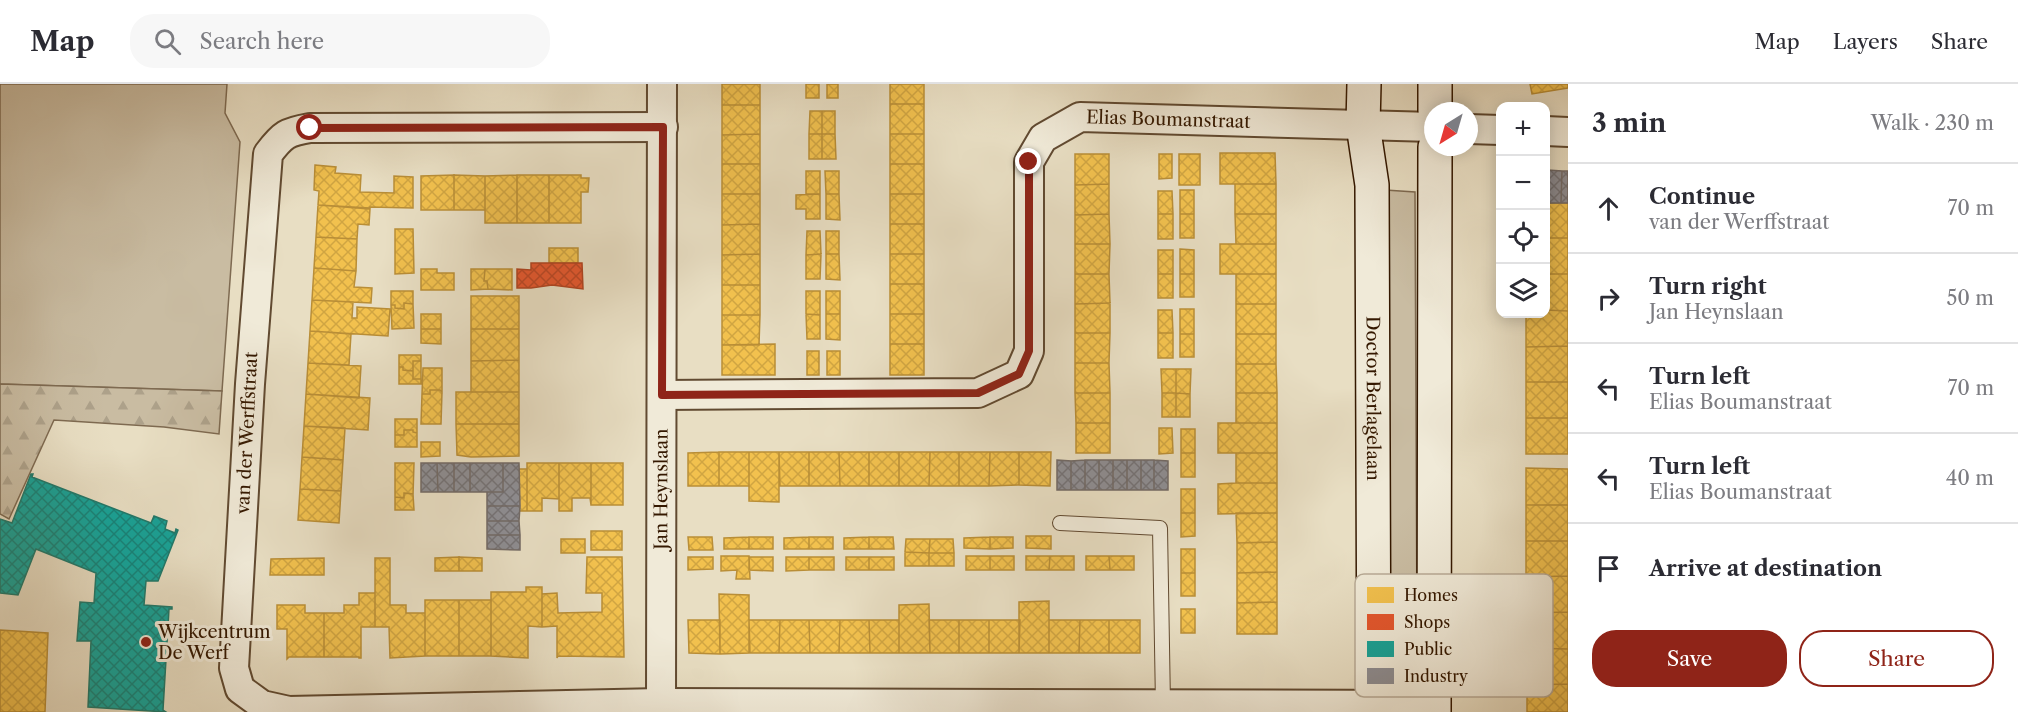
<!DOCTYPE html>
<meta charset="utf-8">
<style>
body{margin:0;font-family:"Libre Caslon Text",serif;background:#f7f7f7;color:#2b2b33}
.controls{position:absolute;right:18px;top:18px;display:grid;overflow:hidden;border-radius:12px;box-shadow:0 3px 15px #0003}
.controls button{width:54px;height:54px;display:grid;place-items:center;padding:0;border:0;border-bottom:2px solid #e1e1e2;background:#fff;color:#2b2b33;font:30px sans-serif}
.compass{position:absolute;left:1424px;top:18px;width:54px;height:54px;border-radius:50%;background:#fff;box-shadow:0 3px 15px #0003;rotate:217deg}
.stop{position:absolute;width:18px;height:18px;margin:-14px;border:4px solid #8f2418;border-radius:50%;background:#fff}
.stop.end{background:#8f2418;border-color:#fff;box-shadow:0 2px 6px #0008}
.list{margin:0;padding:0;list-style:none}
h2{display:flex;justify-content:space-between;align-items:center;height:78px;margin:0;padding:0 24px;font-size:26px}
h2 small{font-size:20px;font-weight:400;color:#7c7c81}
.list li{display:grid;grid-template-columns:39px 1fr auto;gap:18px;align-items:center;box-sizing:border-box;height:90px;padding:0 24px;border-top:2px solid #e1e1e2}
.list b{display:block;font-size:22px;white-space:nowrap}
.list p{margin:0;font-size:20px;white-space:nowrap;color:#7c7c81}
.list em{font-size:20px;font-style:normal;color:#7c7c81}
.actions{display:flex;gap:12px;padding:18px 24px}
.actions a{flex:1;padding:14px 0;border:2px solid #8f2418;border-radius:24px;text-align:center;font-size:21px;color:#8f2418}
.actions .main{background:#8f2418;color:#fff}
.icon{flex:none;width:33px;height:33px;fill:none;stroke:currentColor;stroke-width:2;stroke-linecap:round;stroke-linejoin:round}
.map{position:relative;flex:none;width:1568px;height:628px;overflow:hidden}
header{display:flex;align-items:center;gap:36px;box-sizing:border-box;height:84px;padding:0 30px;background:#fff;border-bottom:2px solid #e1e1e2}
header strong{font-size:28px}
nav{display:flex;gap:33px;margin-inline-start:auto;font-size:21px}
.search{width:420px;height:54px;background:#f7f7f7;display:flex;align-items:center;gap:15px;box-sizing:border-box;padding:0 21px;border-radius:24px;color:#7c7c81;font-size:22px}
main{display:flex}
aside{flex:1;background:#fff}
.map>svg:first-child{display:block}
.green{fill:#c9bca2;stroke:#7e6a51;stroke-width:1.5}
.forest{fill:url(#forest-firs);stroke:#7e6a51;stroke-width:1.5}
.homes{fill:url(#homes-cross-hatch);stroke:#b98e37;stroke-width:1.5}
.shops{fill:url(#shops-cross-hatch);stroke:#af4420;stroke-width:1.5}
.public{fill:url(#public-cross-hatch);stroke:#20796a;stroke-width:1.5}
.industry{fill:url(#industry-cross-hatch);stroke:#726a66;stroke-width:1.5}
.lines{fill:none;stroke-linecap:round;stroke-linejoin:round}
.lane-casing{stroke:#614a31;stroke-width:16}
.street-casing{stroke:#614a31;stroke-width:32}
.secondary-casing{stroke:#341800;stroke-width:36}
.lane{stroke:#f0ead8;stroke-width:14}
.street{stroke:#f0ead8;stroke-width:28}
.secondary{stroke:#f0ead8;stroke-width:33}
.route{stroke:#8f2418;stroke-width:8}
.poi-dot{fill:#8f2418;stroke:#f0ead8;stroke-width:2}
.labels{text-anchor:middle;dominant-baseline:central;stroke-width:6;stroke-linejoin:round;paint-order:stroke}
.street-label{font-size:18px;fill:#341800;stroke:#f0ead8}
.poi-label{font-size:18px;fill:#341800;stroke:#f0ead8;text-anchor:start}
.key{fill:#f0ead8;stroke:#b8ab97;stroke-width:1.5}
.key-label{font-size:16px;fill:#341800}
</style>
<header>
<strong>Map</strong>
<div class="search"><svg class="icon" aria-label="search" viewBox="0 0 24 24"><circle cx="10" cy="10" r="6"/><path d="M15 15l6 6"/></svg>Search here</div>
<nav><a>Map</a><a>Layers</a><a>Share</a></nav>
</header>
<main>
<div class="map">
<svg width="1568" height="628" viewBox="0 0 1568 628">
<defs>
<pattern id="forest-firs" width="22" height="20" patternUnits="userSpaceOnUse" patternTransform="scale(1.5)"><rect width="22" height="20" fill="#c9bca2"/><path d="M5 1l3.5 6h-7zM16 11l3.5 6h-7z" fill="#ada18a"/></pattern>
<pattern id="homes-cross-hatch" width="8" height="8" patternUnits="userSpaceOnUse" patternTransform="scale(1.5)"><rect width="8" height="8" fill="#f2c14e"/><path d="M0 0l8 8M0 8l8-8" fill="none" stroke="#d0a542"/></pattern>
<pattern id="shops-cross-hatch" width="8" height="8" patternUnits="userSpaceOnUse" patternTransform="scale(1.5)"><rect width="8" height="8" fill="#e4572e"/><path d="M0 0l8 8M0 8l8-8" fill="none" stroke="#ba4725"/></pattern>
<pattern id="public-cross-hatch" width="8" height="8" patternUnits="userSpaceOnUse" patternTransform="scale(1.5)"><rect width="8" height="8" fill="#17a398"/><path d="M0 0l8 8M0 8l8-8" fill="none" stroke="#16847a"/></pattern>
<pattern id="industry-cross-hatch" width="8" height="8" patternUnits="userSpaceOnUse" patternTransform="scale(1.5)"><rect width="8" height="8" fill="#8d8d92"/><path d="M0 0l8 8M0 8l8-8" fill="none" stroke="#747275"/></pattern>
</defs>
<rect width="100%" height="100%" fill="#e8dec3"/>
<filter id="stains"><feTurbulence type="fractalNoise" baseFrequency=".00333" numOctaves="4"/><feColorMatrix values="0 0 0 0 .2 0 0 0 0 .09 0 0 0 0 .02 0 0 0 .5 -.17"/></filter>
<radialGradient id="worn" r=".72"><stop offset=".6" stop-color="#630" stop-opacity="0"/><stop offset="1" stop-color="#630" stop-opacity=".3"/></radialGradient>
<path class="green" d="M0 0H227L225 29 240 58 222 307 0 300Z
M1385 106 1415 108 1417 553H1387Z"/>
<path class="forest" d="M0 300 222 307 219 350 164 343 54 336 9 435 0 430Z"/>
<path class="homes" d="M722 0H760V21H722Z
M806 0H819V14H806Z
M827 0H838V14H827Z
M890 0H924V20H890Z
M1530 0H1568V4L1532 10Z
M890 20H924V50H890Z
M722 21H760V50L722 51Z
M810 27H822V50H809Z
M822 27H835V50H822Z
M760 50V80H722V51Z
M809 50H822V75H809Z
M822 50H835L836 75H822Z
M890 50H924V80H890Z
M1220 69H1275L1276 100H1220Z
M1075 70H1109V100L1075 101Z
M1159 70H1172V94L1159 95Z
M1179 70H1200V101H1179Z
M722 80H760V110H722Z
M890 80H924V110H890Z
M315 81 336 83 335 89 361 91 360 108 394 109V92L413 93V124L370 123V124L318 121 319 107 314 106Z
M806 87H820V110H806Z
M825 87H839V110H826Z
M454 91V126H421V92Z
M454 91 485 92V126H454Z
M517 91V139H485V92Z
M517 91H549V139H517Z
M549 91H581V94H589L588 108H581V139H549Z
M1109 100V130L1075 131V101Z
M1235 100H1276V130H1235Z
M1180 106H1194V130H1180Z
M1158 107H1172L1173 130H1158Z
M722 110H760V140L722 141Z
M820 110V135H806V125H796V111Z
M826 110H839L840 136 826 135Z
M890 110H924V140H890Z
M1546 119H1568V154H1546Z
M318 121 370 125 369 141 358 140 357 155 316 153Z
M1109 130 1110 160H1075V131Z
M1158 130H1173V155H1158Z
M1180 130H1194V154H1180Z
M1235 130H1276V160H1236Z
M760 140V170L722 171V141Z
M890 140H924V170H890Z
M395 145H413L414 189 395 190Z
M807 147H820L821 170 806 171Z
M826 147H839V170H826Z
M316 153 357 155 356 187 314 184Z
M1546 154H1568V190H1546Z
M1075 160H1110L1109 190H1075Z
M1220 160H1276V190H1220Z
M549 164H578V179H549Z
M1180 165 1194 166V190H1180Z
M1158 166H1173V190H1158Z
M760 170V201H722V171Z
M821 170 820 195H806V171Z
M826 170H839L840 196 826 195Z
M890 170H924V200H890Z
M314 184 356 187 354 203 372 204 371 219 312 216Z
M421 185H437V189H454V206H421Z
M471 185H485L484 197H487L488 205 471 206Z
M485 185H512V206L488 205 487 197H484Z
M1075 190H1109L1110 219 1075 220Z
M1158 190H1173V214H1158Z
M1180 190H1194V213H1180Z
M1236 190H1276V220H1236Z
M1546 190H1568V227L1546 226Z
M890 200H924V230H890Z
M722 201H760V231H722Z
M391 207H413V220L404 219V225L395 224V221H391Z
M806 207H820V231L806 230Z
M826 207H840V230H826Z
M471 212H519V245H471Z
M312 216 353 218 352 234H357V223L390 225 388 252 310 247Z
M404 219 413 220 414 244 392 245 391 221H395V224L404 225Z
M1110 219V249H1075V220Z
M1236 220H1276V250H1236Z
M1180 225H1194V250H1180Z
M1158 226H1172L1173 249H1158Z
M1546 226 1568 227V262L1526 263V230H1546Z
M421 230H441V245H421Z
M806 230 820 231V255H807Z
M826 230H840V256L826 255Z
M890 230H924V260H890Z
M722 231H760L759 261H722Z
M421 245H441V260L421 259Z
M471 245H519V276L471 277Z
M310 247 351 250 349 281 308 279Z
M1075 249H1110L1109 279H1075Z
M1158 249H1173V274H1158Z
M1180 250H1194V273H1180Z
M1236 250H1276V280H1236Z
M775 260V291H722V261Z
M890 260H924V291H890Z
M1568 262V298H1526V263Z
M807 267H819V291H807Z
M827 267H840V291H827Z
M399 271H421V277H413V287L403 286V283H399Z
M519 276V308H471V277Z
M413 277H421V295H413Z
M308 279 361 282 359 314 306 310Z
M1075 279H1109L1110 309H1075Z
M1236 280H1276L1277 309H1236Z
M399 283H403V286L413 287V295H421V300H399Z
M423 284H442V308L440 306H430V310H422Z
M1161 285H1176V309H1162Z
M1176 285H1191L1190 310 1176 309Z
M1526 298H1568V334H1526Z
M430 306H440L442 308 441 340H421L422 310H430Z
M456 308H519V340H456Z
M1075 309H1110V339H1076Z
M1162 309H1176V333H1162Z
M1176 309 1190 310V333H1176Z
M1236 309H1277V339H1236Z
M306 310 370 314 368 346 304 342Z
M1526 334H1568V370H1526Z
M395 335H417V349L413 348V346H404V351H395Z
M1076 339H1110V369H1076Z
M1218 339H1277V369H1218Z
M456 340H519V372L471 373 457 371Z
M304 342 345 344 343 376 302 373Z
M1159 344H1172L1173 369 1159 370Z
M1181 345H1195V369H1181Z
M404 346H413V348L417 349V363H395V351H404Z
M421 358H440V372L421 373Z
M719 368V402H688V369Z
M719 368H749V402H719Z
M749 368H779V418L749 417Z
M779 368H809V402H780Z
M809 368H839L840 402H809Z
M839 368H869V402H840Z
M869 368H899V402H869Z
M899 368H930L929 402H899Z
M930 368H959V402H929Z
M959 368H990L989 402H959Z
M990 368H1019V401L989 402Z
M1019 368H1051L1050 402 1019 401Z
M1181 369H1195V393H1181Z
M1236 369H1277V399H1236Z
M302 373 343 376 341 407 300 405Z
M395 379H414L413 412V410L404 409V414L395 413Z
M527 379H559V415L542 414V427H527Z
M559 379H591V421L590 414H572V427H559Z
M591 379H623V421H591Z
M1526 384 1568 385V421H1526Z
M519 385H527V427H519Z
M1236 399H1277V429L1218 430V400Z
M300 405 341 407 339 439 298 436Z
M1181 405H1195V429H1181Z
M404 409 413 410 414 426H395V413L404 414Z
M1526 421H1568V457H1526Z
M1181 429H1195V452L1181 453Z
M1236 429H1277V458L1237 459Z
M591 447H622V466H591Z
M1026 452H1051V465L1026 464Z
M688 453H712L713 466H689Z
M749 453V465H724V454Z
M749 453H773V465H749Z
M809 453V465H784V454Z
M809 453H833V465H809Z
M869 453V465H844V454Z
M869 453H893L894 465H869Z
M990 453H1013V464L990 465Z
M990 453V465L964 464V454Z
M561 455H585V469H561Z
M906 455H930L929 469 905 468Z
M930 455H953L954 469H929Z
M1526 457H1568V492L1526 493Z
M1277 458V488L1237 489V459Z
M1181 465H1195V489H1181Z
M905 468 929 469V482H905Z
M929 469H954V482H929Z
M721 472H749L750 495H736L737 486 721 487Z
M966 472H990V486H966Z
M990 472H1014V486H990Z
M1026 472H1050L1049 486H1026Z
M1050 472H1074V486H1049Z
M1086 472H1109L1110 486H1086Z
M1109 472H1134V486H1110Z
M459 473 482 474V487H459Z
M459 473V487H435V474Z
M587 473H622L624 573 558 572 557 574V542L542 543V510L557 509 558 529 602 528V509H586Z
M688 473H713V485L688 486Z
M749 473H773V487L749 486Z
M786 473H809V486L786 487Z
M809 473H834V486H809Z
M846 473H869V486H846Z
M869 473H894V486H869Z
M324 474V491H270L271 475Z
M375 474H390V521H406V529H425V572L390 574 389 543H375Z
M1277 488V518L1237 519V489Z
M1181 489H1195V512H1181Z
M1568 492V528L1527 529 1526 493Z
M526 503H542V543L528 542V574L491 572V508H526Z
M359 509H375V543H361V574H359V573H324V529H344V521H359Z
M719 510 749 511V569L720 570Z
M425 516H459V572H425Z
M459 516H491V572H459Z
M1049 517V569H1019V518Z
M1277 518V550H1237V519Z
M929 520 930 569H899V521Z
M277 521H305V529H324V573H289L287 575V545H277Z
M1181 525H1195V549H1181Z
M1568 528V565L1527 564V529Z
M688 536H720V570L689 569Z
M749 536H780L779 569H750Z
M780 536H809L810 569H779Z
M809 536H840L839 569H810Z
M840 536H869L870 569H839Z
M869 536H899V569H870Z
M929 536H959V569H930Z
M959 536H989V569H959Z
M989 536H1020L1019 569H989Z
M1049 536H1080L1079 569H1049Z
M1080 536H1109V569H1079Z
M1109 536H1140V569H1109Z
M0 546 48 549 45 628H0Z
M1527 564 1568 565V600L1527 601Z
M1568 600V628H1527V601Z"/>
<path class="shops" d="M531 179H582L583 205 552 201 531 204H517V185L531 186Z"/>
<path class="public" d="M31 390H33L32 393 151 439 154 432 167 437 165 445 175 449 176 445 178 446 158 497H146L144 521 172 523V525H169L163 626 166 628 88 623 91 557H77L80 518 94 519 96 489 36 465 18 511 0 509V435L12 439Z"/>
<path class="industry" d="M1547 86 1562 87 1561 119H1546Z
M1562 87H1568V119H1561Z
M1057 376 1071 377V406H1057Z
M1085 376H1099V406H1085Z
M1085 376V406H1071V377Z
M1099 376H1113V406H1099Z
M1113 376H1127V406H1113Z
M1127 376H1141V406H1127Z
M1141 376H1154V406H1141Z
M1154 376 1168 377V406H1154Z
M421 379H437L438 408H421Z
M437 379H454V408H438Z
M454 379H470V408H454Z
M470 379H503V408H470Z
M503 379H519L520 422H487V408H503Z
M487 422H520L519 437H487Z
M487 437H519L520 451H487Z
M487 451H520V466L487 465Z"/>
<g class="lines">
<g class="lane-casing">
<path id="lane" d="M1060 439 1160 444 1163 621"/>
</g>
<g class="street-casing">
<g id="street">
<path d="M663 43 310 44C287 48 283 50 268 70L250 300 234 584 240 605 262 621 289 627 661 619 1434 621"/>
<path d="M1469 45 1500 46"/>
<path d="M1546 47 1568 48"/>
<path id="s1" d="M662 311 978 309 1019 290 1029 267V78L1043 54 1080 33 1433 43"/>
<path id="s2" d="M661 619 662 0"/>
</g>
</g>
<g class="secondary-casing">
<g id="secondary">
<path id="s3" d="M1364 0 1363 41 1372 101 1374 628"/>
<path d="M1435 27V0"/>
<path d="M1434 628 1435 63"/>
</g>
</g>
<use href="#lane" class="lane"/>
<use href="#street" class="street"/>
<use href="#secondary" class="secondary"/>
</g>
<g class="lines">
<path class="route" d="M310 44 663 43 662 311 978 309 1019 290 1029 267V78"/>
</g>
<circle class="poi-dot" cx="146" cy="558" r="6"/>
<g class="labels">
<g class="street-label">
<text stroke="none"><textPath href="#s1" startOffset="734">Elias Boumanstraat</textPath></text>
<text stroke="none"><textPath href="#s3" startOffset="315">Doctor Berlagelaan</textPath></text>
<text transform="translate(247 349) rotate(-87)">van der Werffstraat</text>
<text stroke="none"><textPath href="#s2" startOffset="214">Jan Heynslaan</textPath></text>
</g>
<g class="poi-label">
<text x="158" y="548">Wijkcentrum<tspan x="158" dy="21">De Werf</tspan></text>
</g>
</g>
<rect x="1355" y="490" width="198" height="123" rx="9" class="key"/>
<rect x="1367" y="503" width="27" height="16" fill="#f2c14e"/>
<rect x="1367" y="530" width="27" height="16" fill="#e4572e"/>
<rect x="1367" y="557" width="27" height="16" fill="#17a398"/>
<rect x="1367" y="584" width="27" height="16" fill="#8d8d92"/>
<g class="key-label">
<text x="1404" y="517">Homes</text>
<text x="1404" y="544">Shops</text>
<text x="1404" y="571">Public</text>
<text x="1404" y="598">Industry</text>
</g>
<rect width="100%" height="100%" filter="url(#stains)"/>
<rect width="100%" height="100%" fill="url(#worn)"/>
</svg>
<div class="controls">
<button>+</button>
<button>−</button>
<button><svg class="icon" aria-label="locate" viewBox="0 0 24 24"><circle cx="12" cy="12" r="6"/><path d="M12 2v4M12 18v4M2 12h4M18 12h4"/></svg></button>
<button><svg class="icon" aria-label="layers" viewBox="0 0 24 24"><path d="M12 4l9 5-9 5-9-5zM3 14l9 5 9-5"/></svg></button>
</div>
<svg class="compass" viewBox="-18 -18 36 36"><path d="M0-13l5 13h-10z" fill="#e53935"/><path d="M0 13l5-13h-10z" fill="#7c7c81"/></svg>
<div class="stop" style="left:310px;top:44px"></div>
<div class="stop end" style="left:1029px;top:78px"></div>
</div>
<aside>
<h2>3 min<small>Walk · 230 m</small></h2>
<ul class="list">
<li><svg class="icon" aria-label="ahead" viewBox="0 0 24 24"><path d="M12 20V5M6 11l6-6 6 6"/></svg><div><b>Continue</b><p>van der Werffstraat</p></div><em>70 m</em></li>
<li><svg class="icon" aria-label="right" viewBox="0 0 24 24"><path d="M7 20v-9h11M14 6l5 5-5 5"/></svg><div><b>Turn right</b><p>Jan Heynslaan</p></div><em>50 m</em></li>
<li><svg class="icon" aria-label="left" viewBox="0 0 24 24"><path d="M17 20v-9H6M10 6l-5 5 5 5"/></svg><div><b>Turn left</b><p>Elias Boumanstraat</p></div><em>70 m</em></li>
<li><svg class="icon" aria-label="left" viewBox="0 0 24 24"><path d="M17 20v-9H6M10 6l-5 5 5 5"/></svg><div><b>Turn left</b><p>Elias Boumanstraat</p></div><em>40 m</em></li>
<li><svg class="icon" aria-label="arrive" viewBox="0 0 24 24"><path d="M6 21V4h12l-3 4 3 4H6"/></svg><div><b>Arrive at destination</b></div></li>
</ul>
<div class="actions"><a class="main">Save</a><a>Share</a></div>
</aside>
</main>
